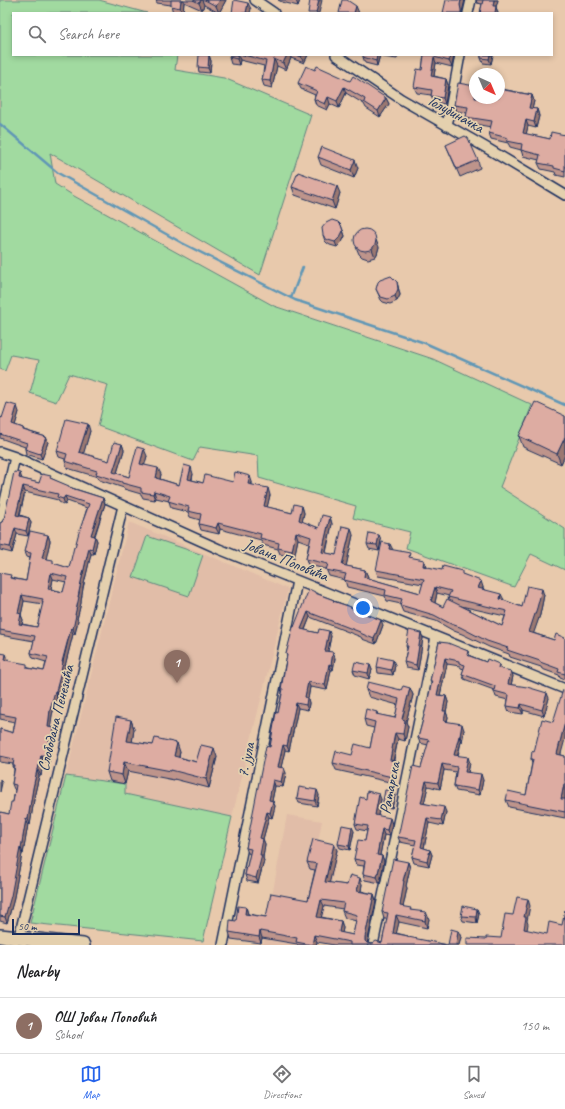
<!DOCTYPE html>
<meta charset="utf-8">
<style>
body{margin:0;font-family:Caveat,sans-serif;background:#f6f6f6;color:#202124}
.compass{position:absolute;left:469px;top:68px;width:36px;height:36px;border-radius:50%;background:#fff;box-shadow:0 2px 6px #0003;rotate:136deg}
.scale{position:absolute;left:12px;bottom:10px;width:68px;box-sizing:border-box;padding-left:4px;border:2px solid #1b2f5e;border-top:0;font-size:11px;line-height:14px;white-space:nowrap;color:#1b2f5e;-webkit-text-stroke:3px #e4d0ae;paint-order:stroke}
.you{position:absolute;left:363px;top:608px;width:14px;height:14px;margin:-10px;border:3px solid #fff;border-radius:50%;background:#1a73e8;box-shadow:0 0 0 6px #1a73e833}
.badge{display:grid;place-items:center;width:26px;height:26px;border-radius:50%;background:#2563eb;color:#fff;font-size:13px;font-weight:700}
.pin{position:absolute;translate:-50% -33px;filter:drop-shadow(0 1px 2px #0008)}
.pin::after{content:'';position:absolute;top:21px;width:14px;height:12px;background:inherit;clip-path:polygon(0 0,100% 0,50% 100%)}
.list{margin:0;padding:0;list-style:none}
h2{display:flex;justify-content:space-between;align-items:center;height:52px;margin:0;padding:0 16px;font-size:17px}
h2 small{font-size:13px;font-weight:400;color:#757577}
.list li{display:grid;grid-template-columns:26px 1fr auto;gap:12px;align-items:center;box-sizing:border-box;height:56px;padding:0 16px;border-top:1px solid #e0e0e0}
.list b{display:block;font-size:15px;white-space:nowrap}
.list p{margin:0;font-size:13px;white-space:nowrap;color:#757577}
.list em{font-size:13px;font-style:normal;color:#757577}
.icon{flex:none;width:22px;height:22px;fill:none;stroke:currentColor;stroke-width:2;stroke-linecap:round;stroke-linejoin:round}
.map{position:relative;flex:none;width:565px;height:945px;overflow:hidden}
.search{position:absolute;background:#fff;box-shadow:0 2px 6px #0003;left:12px;right:12px;top:12px;height:44px;display:flex;align-items:center;gap:10px;box-sizing:border-box;padding:0 14px;border-radius:0px;color:#757577;font-size:15px}
.sheet{height:108px;background:#fff}
nav{display:flex;justify-content:space-around;align-items:center;box-sizing:border-box;height:56px;border-top:1px solid #e0e0e0;background:#fff;font-size:11px;color:#757577}
nav a{display:grid;justify-items:center;gap:2px}
nav .on{color:#2563eb}
.map>svg:first-child{display:block}
.built{fill:#e1bda8}
.green{fill:#a1daa0;stroke:#5e847f}
.lines{fill:none;stroke-linecap:round;stroke-linejoin:round}
.stream{stroke:#6197b6;stroke-width:2.5}
.minor-casing{stroke:#1b2f5e;stroke-width:12}
.secondary-casing{stroke:#1b2f5e;stroke-width:16}
.minor{stroke:#e4d0ae;stroke-width:9}
.secondary{stroke:#e4d0ae;stroke-width:13}
.wall{fill:#be948b;stroke:#1b2f5e;fill-rule:evenodd}
.shaded-wall{fill:#9b7871;stroke:#1b2f5e}
.building{fill:#ddaca2;stroke:#1b2f5e;fill-rule:evenodd}
.labels{text-anchor:middle;dominant-baseline:central;stroke-width:3.5;stroke-linejoin:round;paint-order:stroke}
.street-label{font-size:16px;fill:#1b2f5e;stroke:#e4d0ae}
</style>
<div class="map">
<svg width="565" height="945" viewBox="0 0 565 945">
<rect width="100%" height="100%" fill="#e8c9ac"/>
<filter id="ink" filterUnits="userSpaceOnUse"><feTurbulence type="fractalNoise" baseFrequency=".025" numOctaves="2"/><feDisplacementMap in="SourceGraphic" scale="8" xChannelSelector="R" yChannelSelector="G"/><feConvolveMatrix kernelMatrix="1 2 1 2 8 2 1 2 1" color-interpolation-filters="sRGB"/></filter>
<g filter="url(#ink)">
<path class="built" d="M129 522 288 589 232 817 124 794 125 784 66 776Z
M287 815 322 821 318 841 340 845 317 945H263Z"/>
<path class="green" d="M0 0H99L147 13H13V55H177L175 70 224 78 311 115 260 275 50 153 55 184 74 196 274 306 433 359 532 405 500 487 565 529V570L531 554 514 587 406 548 410 532 353 518 356 506 259 478 258 456 200 447 193 461 98 426 108 385 69 374 56 402 30 393 39 360 11 355 5 371 0 369Z
M147 536 203 555 189 596 133 577Z
M66 776 125 784V794L232 817 203 941 30 923Z"/>
<g class="lines">
<path class="stream" d="M0 124 58 173 182 243 295 300 425 343 565 405
M291 298 303 267"/>
<g class="minor-casing">
<path id="minor" d="M255 0 274 13
M468 13 471 0
M336 55 401 99 485 147 565 195
M447 126 460 55
M0 452 15 457 219 549 565 689
M0 523 15 457
M19 937 123 506
M223 945 297 581
M373 945 436 637"/>
</g>
<g class="secondary-casing">
<path id="secondary" d="M0 936 83 945"/>
</g>
<use href="#minor" class="minor"/>
<use href="#secondary" class="secondary"/>
</g>
<path class="wall" d="M156 0H226L219 13 204 5 202 10 184 2 183 13H173L171 5 157 3Z
M278 0H300L298 6 282 2Z
M476 0H498L496 7 498 13H480L482 4 477 3Z
M209 55 211 61 210 73 199 72 198 67Z
M230 55H308L304 63 291 58 286 70 277 66 272 88 264 86 262 80 264 66 240 60 239 65 231 64 229 57Z
M380 55 377 66 365 63 363 57Z
M383 55H398L397 59 383 57Z
M424 55H454L452 67 436 63 434 76 446 79 448 85 445 104 434 102 431 95 417 93 414 87 422 70Z
M481 55H493L491 64 483 63 481 58Z
M315 70 386 98 389 104 380 117 366 108 364 104 346 93 339 108 330 104 327 110 316 105 314 99 315 95 301 89 298 83Z
M500 79 502 85V89L532 95 534 101 532 109H537L539 116 536 128 528 126 526 134 550 139 565 135V177L556 175 555 172 541 169 538 163 539 160 523 156 521 150 510 147 508 143 491 139 489 133 491 127 469 123 466 117 467 113 456 111 454 105 475 98Z
M446 145 478 160 480 168 460 177Z
M318 157 358 168 354 178 321 165Z
M292 187 340 193 335 209 295 195Z
M343 230 345 236 342 242 337 247 330 245 327 243 325 241 323 235Z
M356 247H379L377 254 375 257 368 259 362 257 359 254Z
M397 282 400 295 397 301 390 304 383 302 381 300 376 289Z
M19 412 15 425 23 428 24 430 46 437 48 442 42 459 26 454 25 449V447L0 438V417L2 418Z
M565 416V455L561 464 523 447 519 436Z
M90 431 83 454 109 461 122 444 124 450 117 473 129 477 147 456 144 465 161 474 160 479 179 485 193 474 192 480 203 483 233 482H252V485L270 495 267 507 292 513 302 506 304 513 302 522 319 528 330 517 332 524 326 553 336 555 353 535 346 566 365 570 368 577 367 578 420 593 423 584 378 576 376 570 392 550 411 558 426 567 464 575 483 587V589L504 600 522 607 544 595 540 615 533 633 554 640 565 638V680L560 678 559 675 542 669 541 667 510 657 509 654 489 647 462 634 454 631 436 621 403 612 400 605 401 604 387 601 385 596 347 587 345 580 329 576 326 569 308 565 306 559 309 543 298 539 294 558 280 554 278 549 263 545 261 540 220 529 219 534 201 530 199 524 200 520 190 517 188 512 171 508 169 501 156 498 155 500 143 498 141 494 124 489V488L99 480 98 477 67 468 65 461V459L59 457 57 451ZM437 593 449 596 448 597 449 600 443 607 435 603ZM461 606 505 616 502 626Z
M22 479 39 483 52 479 69 487 103 498 105 504 95 536 97 541 94 554H91L83 588 81 601V603L77 619 78 620 75 634H73L65 666V668L62 682 58 697H57L52 715 50 727 54 728 56 734 54 746H51L49 762 43 761 41 776H39L35 793 30 825 28 824 23 854H22L13 902 7 923 0 921V812L9 814 13 802 15 790 14 789 12 784 14 770 13 766V764L0 762V729L13 733 15 722 0 719V653L8 659V660L29 668 44 671 46 662 33 658 31 653 34 641 0 635V573L12 578 26 581 30 558 27 557 25 552 48 535 50 541 46 558 55 564 69 568 87 508 67 501 65 505 59 502 58 500 25 492 20 515 29 518 31 523 28 536 17 534 12 553 0 550V523L2 522ZM53 579 66 582 63 592 51 589ZM24 601 43 604 37 627 22 624 23 620 21 615Z
M379 535 381 540 379 551 369 549 367 544Z
M316 593 334 600V601L351 607V609L383 625 376 644 362 639 361 637 310 617 305 630 331 636 328 651 335 658 333 670H331L327 690 310 687 308 699 309 703 308 710 298 708 289 751 285 750 281 767 286 773 283 787 275 786 272 801 275 806 272 818 269 817 263 839 265 844 263 858 264 861 258 883 247 881 245 875 250 854 248 853 246 848 278 713 282 692 281 689 287 656 286 654 294 627Z
M421 633 423 638 418 670 406 668 404 662 407 649 406 646Z
M439 642 468 651 470 656 486 662 499 664 501 668 513 676 511 685 549 698 544 716 523 710V714L509 712 507 706 508 700 496 697 494 691V690L464 679 462 674 464 669 461 668 460 666 447 664 440 695 446 696 448 702 446 712 448 717 447 722 464 730 462 742H461L458 756 470 763 468 772 483 780 480 795 456 791 454 786 456 772 444 770 440 789 428 786 424 803 446 812 443 826 429 823 424 848 430 850 432 855 429 866 414 863 412 857 415 845 400 842 398 837 421 768 428 745 420 743 418 738 426 708 431 683 430 681Z
M370 665 372 670 369 679 355 675 353 670Z
M395 665 393 675 378 673 377 667Z
M410 688 413 695 406 722 408 727 405 741 398 739 394 760 398 768 394 783 336 770 333 763 370 748 374 728 366 726 364 719 377 712 378 715 395 718 398 705 369 697 366 690H401Z
M131 720 134 729 132 742 153 745 180 752 179 757 196 762 217 757 209 788 174 779V780L128 771 125 784 110 781 107 772Z
M553 722 561 755 565 756V818L509 807 506 800 526 795 532 763 531 759 534 752Z
M393 791 395 796 392 808 384 807 383 801Z
M319 795 317 806 299 803 297 798Z
M366 799H381L378 816 392 824 389 836 384 835 380 855 382 856 384 861 380 883 365 880 363 874 364 866 356 865 354 859 365 841 367 831 357 829 355 824Z
M354 831 350 850 340 848 338 844Z
M337 850 329 883 347 885 362 884 361 891 374 894 376 901 367 943 372 944 382 943 387 919H384L382 912 408 862 410 868 406 886 407 888 403 907 411 910 429 919 427 928 399 922 396 933 408 936 409 938 448 945 458 931 461 937 459 945H334L317 942 316 945H298L297 944 262 938 261 943 231 939 229 932 246 907 248 914 266 917 308 900 315 870 310 869 307 862ZM324 906 343 909 342 911 345 918 356 921 353 935 342 933 343 928 341 921 321 917Z
M477 909 479 914 477 923 463 921 461 916Z"/>
<path class="shaded-wall" d="M181 0H184V2L183 13H182L180 8Z
M201 0H202L204 5 202 10 199 3Z
M220 0H226L219 13 216 6Z
M296 0H300L298 6Z
M319 0H322L319 13H316Z
M461 0H465L462 12V13H461L460 5Z
M494 0H498L496 7 498 13H495L493 6Z
M248 3 251 9 250 13H246Z
M356 6 359 13H354Z
M209 55 211 61 210 73 208 68Z
M238 55 240 60 239 65 237 59Z
M287 55H290L291 58 286 70 283 63Z
M302 55H308L304 63 301 57Z
M377 55H380L377 66 376 61Z
M450 55H454L452 67 449 61Z
M490 55H493L491 64 489 59Z
M434 57 436 63 433 82 431 76Z
M274 59 277 66 272 88 270 81Z
M446 79 448 85 445 104 443 98Z
M500 79 502 85 500 94 499 91V84Z
M344 87 346 93 339 108 337 101Z
M532 95 534 101 531 114 529 108Z
M328 97 330 104 327 110 325 104Z
M386 98 389 104 380 117 378 111Z
M537 109 539 116 536 128 534 122Z
M526 120 528 126 525 139 523 133Z
M355 160 358 168 354 178 351 170Z
M337 186 340 193 335 209 332 201Z
M341 225 345 236 342 242 337 247 335 242Z
M376 240 379 247 377 254 375 257 372 249Z
M397 282 400 295 397 301 395 296Z
M17 406 19 412 14 429 12 424Z
M88 424 90 431 82 459 79 452Z
M46 437 48 442 42 459 40 454Z
M565 437V455L561 464 557 454Z
M122 444 124 450 115 479 113 472Z
M144 449 147 456 143 471 140 464Z
M191 467 193 474 190 485 188 479Z
M158 468 161 474 159 485 156 478Z
M20 473 22 479 19 478Z
M250 476 252 482 250 490 248 484Z
M23 486 25 492 18 520 16 515Z
M268 488 270 495 266 512 264 506Z
M154 491 156 498 155 500 153 494Z
M65 496 67 501 65 505 63 499Z
M103 498 105 504 93 540 91 535Z
M302 506 304 513 301 527 299 520Z
M330 517 332 524 324 559 322 552Z
M29 518 31 523 28 536 26 531Z
M218 523 220 529 219 534 216 528Z
M15 528 17 534 12 553 10 547Z
M351 528 353 535 345 571 342 565Z
M296 532 298 539 294 558 292 551Z
M48 535 50 541 45 564 42 558Z
M379 535 381 540 379 551 377 545Z
M95 536 97 541 94 554 92 549Z
M390 544 393 550 389 549Z
M89 548 91 554 83 588 81 601V603L77 619 78 620 75 634 73 629 75 615 81 582Z
M424 560 426 566H423Z
M365 570 368 577 366 584 364 577Z
M51 573 53 579 50 594 48 589Z
M481 581 483 587 481 595 478 588Z
M435 587 437 593 434 607 431 601Z
M542 589 544 595 540 615 532 638 529 632Z
M501 594 504 600 500 599Z
M22 595 24 601 21 615 23 620 21 629 19 624 18 613Z
M308 612 310 617 303 634 301 629Z
M381 620 383 625 376 644 374 639Z
M71 628 73 634 65 666V668L58 697 56 691Z
M329 631 331 636 327 656 325 651Z
M421 633 423 638 418 670 416 665Z
M333 652 335 658 333 670 331 665Z
M6 654 8 659 7 665 5 660Z
M445 658 447 664 439 700 437 695Z
M393 660 395 665 393 675 391 670Z
M329 664 331 670 327 690 325 685Z
M370 665 372 670 369 679 368 673Z
M511 671 513 676 510 690 508 684Z
M308 682 310 687 308 699 309 703 308 710 306 705 305 697Z
M410 688 413 695 406 722 408 727 405 741 403 734 402 719Z
M55 691 57 697 52 715 50 732 48 727 50 710Z
M547 693 549 698 544 716 542 710Z
M446 696 448 702 446 712 448 717 446 727 444 721 443 711Z
M296 703 298 708 289 751 287 746Z
M521 704 523 710V714L520 708Z
M131 720 134 729 131 750 127 741Z
M565 722V739L559 761 557 754Z
M462 724 464 730 462 742 460 736Z
M54 728 56 734 54 746 52 741Z
M395 733 398 739 392 766 390 760Z
M459 736 461 742 456 760 454 755Z
M49 740 51 746 49 762 47 756Z
M177 743 180 752 177 765 174 756Z
M283 745 285 750 280 772 278 767Z
M214 748 217 757 209 788 206 779Z
M41 755 43 761 41 776 38 770Z
M468 757 470 763 467 777 465 772Z
M395 761 398 768 394 783 392 777Z
M124 762 128 771 125 784 122 775Z
M442 764 444 770 440 789 438 783Z
M284 768 286 773 283 787 281 782Z
M37 770 39 776 35 793 30 825 28 819 33 788Z
M481 774 483 780 480 795 478 790Z
M0 779 2 783 0 792Z
M273 780 275 786 271 805 269 800Z
M426 781 428 786 423 808 421 803Z
M564 784 565 786V800L561 799Z
M317 790 319 795 317 806 315 801Z
M393 791 395 796 392 808 390 803Z
M379 794 381 799 377 821 375 815Z
M273 801 275 806 272 818 270 813Z
M444 807 446 812 443 826 441 820Z
M267 812 269 817 263 839 265 844 263 858 264 861 258 883 256 878 260 855V838Z
M390 818 392 824 389 836 387 830Z
M427 818 429 823 423 853 421 847Z
M26 819 28 824 23 854 21 848Z
M352 827 354 831 350 850 349 846Z
M382 829 384 835 379 860 377 855Z
M334 844 337 850 328 889 325 882Z
M20 848 22 854 13 902 7 923 5 917Z
M430 850 432 855 429 866 427 861Z
M382 856 384 861 380 883 377 877Z
M408 862 410 868 406 886 407 888 402 912 400 906 403 881Z
M360 878 362 884 360 897 357 891Z
M374 894 376 901 367 944 365 941V937Z
M528 899 530 906 527 921 528 924 526 936 524 929V917Z
M321 900 324 906 320 923 317 917Z
M246 907 248 914V920L245 914Z
M477 909 479 914 477 923 476 917Z
M426 912 429 919 427 928 425 921Z
M396 915 399 922 395 939 393 933Z
M341 921 343 928 341 939 339 932Z
M260 931 262 938 261 943 259 937Z
M458 931 461 937 459 945H456Z
M314 935 317 942 316 945H312Z"/>
<path class="building" d="M171 0H181L180 8 171 6Z
M193 0H201L199 3Z
M205 0H220L216 6Z
M234 0 248 3 246 13H232Z
M310 0H319L316 13H308Z
M342 0H347L356 6 354 13H339Z
M446 0H461L460 5 461 10V13H443Z
M483 0H494L493 6H496L495 13H480Z
M199 55H209L208 68 198 67Z
M230 55H238L237 59 229 57Z
M244 55H287L283 63 274 59 270 81 262 80 266 61Z
M297 55H302L301 57Z
M363 55H377L376 61 363 57Z
M424 55H450L449 61 434 57 431 76 446 79 443 98 431 96 432 90 414 87 417 69 422 70Z
M481 55H490L489 59 481 58Z
M306 66 315 70 317 66 350 81 353 76 386 98 378 111 364 102 365 99 344 87 337 101 328 97 325 104 314 99 317 91 298 83Z
M458 83 475 86V98H499V89L532 95 529 108 537 109 534 122 526 120 523 133 550 139 551 132 565 135V171L554 168V166L538 163 540 155 521 150 522 144 507 141 508 138 489 133 492 121 466 117 468 107 454 105Z
M465 136 468 138 478 160 457 169 446 145Z
M322 147 355 160 351 170 318 157Z
M298 172 337 186 332 201 292 187Z
M332 220 338 222 341 225 343 231 340 237 335 242 328 240 325 238 323 235 322 228 326 223Z
M354 240a11 11 0 1 1 22 0a11 11 0 1 1-22 0Z
M391 276 397 282 398 289 395 296 388 299 381 297 379 295 376 289 378 282 380 280Z
M535 402 565 416V437L557 454 519 436Z
M7 403 17 406 12 424 23 428V430L46 437 40 454 25 449 27 443 0 434V417L2 418Z
M66 419 88 424 79 452 109 461 114 442 122 444 113 472 129 477 137 447 144 449 140 464 158 468 156 478 179 485 184 465 191 467 188 479 203 483 205 475 233 482 235 472 250 476 248 484 268 488 264 506 292 513 294 504 302 506 299 520 319 528 322 515 330 517 322 552 336 555 342 526 351 528 342 565 365 570 364 577 420 593 424 579 376 570 382 542 390 544 389 549 410 553 409 557 424 560 423 566 442 570 443 566 462 571V574L481 581 478 588 501 594 500 599 522 607 527 586 542 589 537 608 529 632 554 640 556 634 565 638V674L558 672 559 669 540 662V661L507 650 508 648 487 641 460 627 451 624 434 615 400 605 402 599 385 595 386 590 344 580 346 574 326 570 328 564 306 559 311 537 296 532 292 551 278 548 279 543 260 538 261 534 218 523 216 528 199 524 201 514 188 511 189 507 168 501 170 496 154 491 153 494 141 492V488L122 483V482L96 474 97 471 65 461 67 454 57 451ZM435 587 451 591 448 597 507 611 502 626 447 599 443 607 431 601Z
M14 472 20 473 19 478 39 483 42 474 51 476 50 478 69 486 68 487 103 498 91 535 95 536 92 549 89 548 81 582 78 597H79L75 615H76L73 629 71 628 62 662H63L60 676 56 691H55L50 710 48 727 54 728 52 741 49 740 47 756 41 755 38 770H37L33 788 28 819H26L21 848H20L11 896 5 917 0 916V812L9 814 11 802H13L16 785 12 784 15 766H13L14 759 0 756V729L13 733 16 717 0 714V653L6 654 5 660 27 664V668L44 671 48 657 31 653 35 636 0 630V573L11 575 10 578 26 581 31 553 25 552 30 531 48 535 42 558 53 560V563L69 568 74 547H75L79 532 89 504 65 496 63 499 57 497 58 494 23 486 16 515 29 518 26 531 15 528 10 547 0 545V523L2 522 4 519ZM51 573 67 577 63 592 48 589ZM22 595 43 599 42 601 43 602 37 627 19 624 21 614 18 613Z
M369 533 379 535 377 545 367 544Z
M309 589 315 592V593L334 600 333 601 351 607 350 608 381 620 374 639 360 633V632L308 612 301 629 318 633 319 629 329 631 325 651 333 652 331 665 329 664 325 685 308 682 305 697 307 698 306 705 296 703 287 746 283 745 278 767 284 768 281 782 273 780 269 800 273 801 270 813 267 812 260 838 263 839 260 855H262L256 878 245 875 251 849 246 848 266 746 270 747 276 712 278 713 283 689H281L287 655 286 654 293 627H294Z
M409 630 421 633 416 665 404 662 408 646H406Z
M439 642 448 643 468 651 467 655 486 662 487 659 499 664 498 668 511 671 508 684 527 687 547 693 542 710 521 704 520 708 507 706 509 695 494 691 495 686 462 674 465 665 459 663V661L445 658 437 695 446 696 443 711H446L444 721 462 724 460 736H459L454 755 468 757 465 772 481 774 478 790 454 786 457 767 442 764 438 783 426 781 421 803 444 807 441 820 427 818 421 847 430 850 427 861 412 857 416 840 398 837 413 766 421 768 429 740 418 738 426 708 432 681H430Z
M379 657 393 660 391 670 377 667Z
M355 662 370 665 368 673 353 670Z
M368 682 401 690 403 686 410 688 402 719 405 720 403 734 395 733 390 760 395 761 392 777 333 763 336 751 352 755 355 744 370 748 375 722 364 719 366 709 377 712 376 714 395 718 399 699 366 690Z
M563 690 565 691V722L557 754 565 756V784H564L561 799H565V812L506 800 508 791 526 795 533 759H531L532 751 534 752 542 719 553 722Z
M116 717 131 720 127 741 153 745 155 738 177 743 174 756 196 762 201 745 214 748 206 779 171 770V771L124 762 122 775 107 772Z
M299 787 317 790 315 801 297 798Z
M385 790 393 791 390 803 383 801Z
M367 791 379 794 375 815 390 818 387 830 382 829 377 855 382 856 377 877 363 874 365 861 354 859 358 840 365 841 368 826 355 824 360 797 366 799Z
M342 825 352 827 349 846 338 844Z
M313 839 334 844 325 882 347 885 350 875 360 878 357 891 374 894 365 937V941L367 943 372 944 376 941 382 943 388 913 382 912 393 859 408 862 403 881H404L400 906 411 908 410 910 426 912 425 921 396 915 393 933 408 936V937L448 945 451 929 458 931 456 945H350V942L314 935 312 945 296 942 297 938 260 931 259 937 229 932 230 920 236 921 238 906 246 907 245 914 266 917 271 893 308 900 317 864 307 862ZM321 900 344 903 342 911 357 915 353 935 339 932 341 921 317 917Z
M517 897 528 899 524 917H526L524 929 547 934 549 922 562 925 565 910V945H467V938L486 939V937L501 938 505 914 513 915Z
M463 906 477 909 476 917 461 916Z"/>
</g>
<g class="labels">
<g class="street-label">
<text transform="translate(456 114) rotate(29)">Голубиначка</text>
<text transform="translate(286 560) rotate(22)">Јована Поповића</text>
<text transform="translate(56 718) rotate(-76)">Слободана Пенезића</text>
<text transform="translate(246 760) rotate(-78)">7. јула</text>
<text transform="translate(390 788) rotate(-79)">Ратарска</text>
</g>
</g>
</svg>
<svg class="compass" viewBox="-18 -18 36 36"><path d="M0-13l5 13h-10z" fill="#e53935"/><path d="M0 13l5-13h-10z" fill="#757577"/></svg>
<div class="scale">50 m</div>
<div class="you"></div>
<div class="pin badge" style="left:177px;top:683px;background:#8d6e63">1</div>
<div class="search"><svg class="icon" aria-label="search" viewBox="0 0 24 24"><circle cx="10" cy="10" r="6"/><path d="M15 15l6 6"/></svg>Search here</div>
</div>
<section class="sheet">
<h2>Nearby<small></small></h2>
<ul class="list">
<li><span class="badge" style="background:#8d6e63">1</span><div><b>ОШ Јован Поповић</b><p>School</p></div><em>150 m</em></li>
</ul>
</section>
<nav>
<a class="on"><svg class="icon" aria-label="map" viewBox="0 0 24 24"><path d="M3 6l6-2 6 2 6-2v14l-6 2-6-2-6 2zM9 4v14M15 6v14"/></svg>Map</a>
<a><svg class="icon" aria-label="directions" viewBox="0 0 24 24"><path d="M12 3l9 9-9 9-9-9zM9 14v-3h6M13 9l2 2-2 2"/></svg>Directions</a>
<a><svg class="icon" aria-label="saved" viewBox="0 0 24 24"><path d="M7 4h10v16l-5-4-5 4z"/></svg>Saved</a>
</nav>
